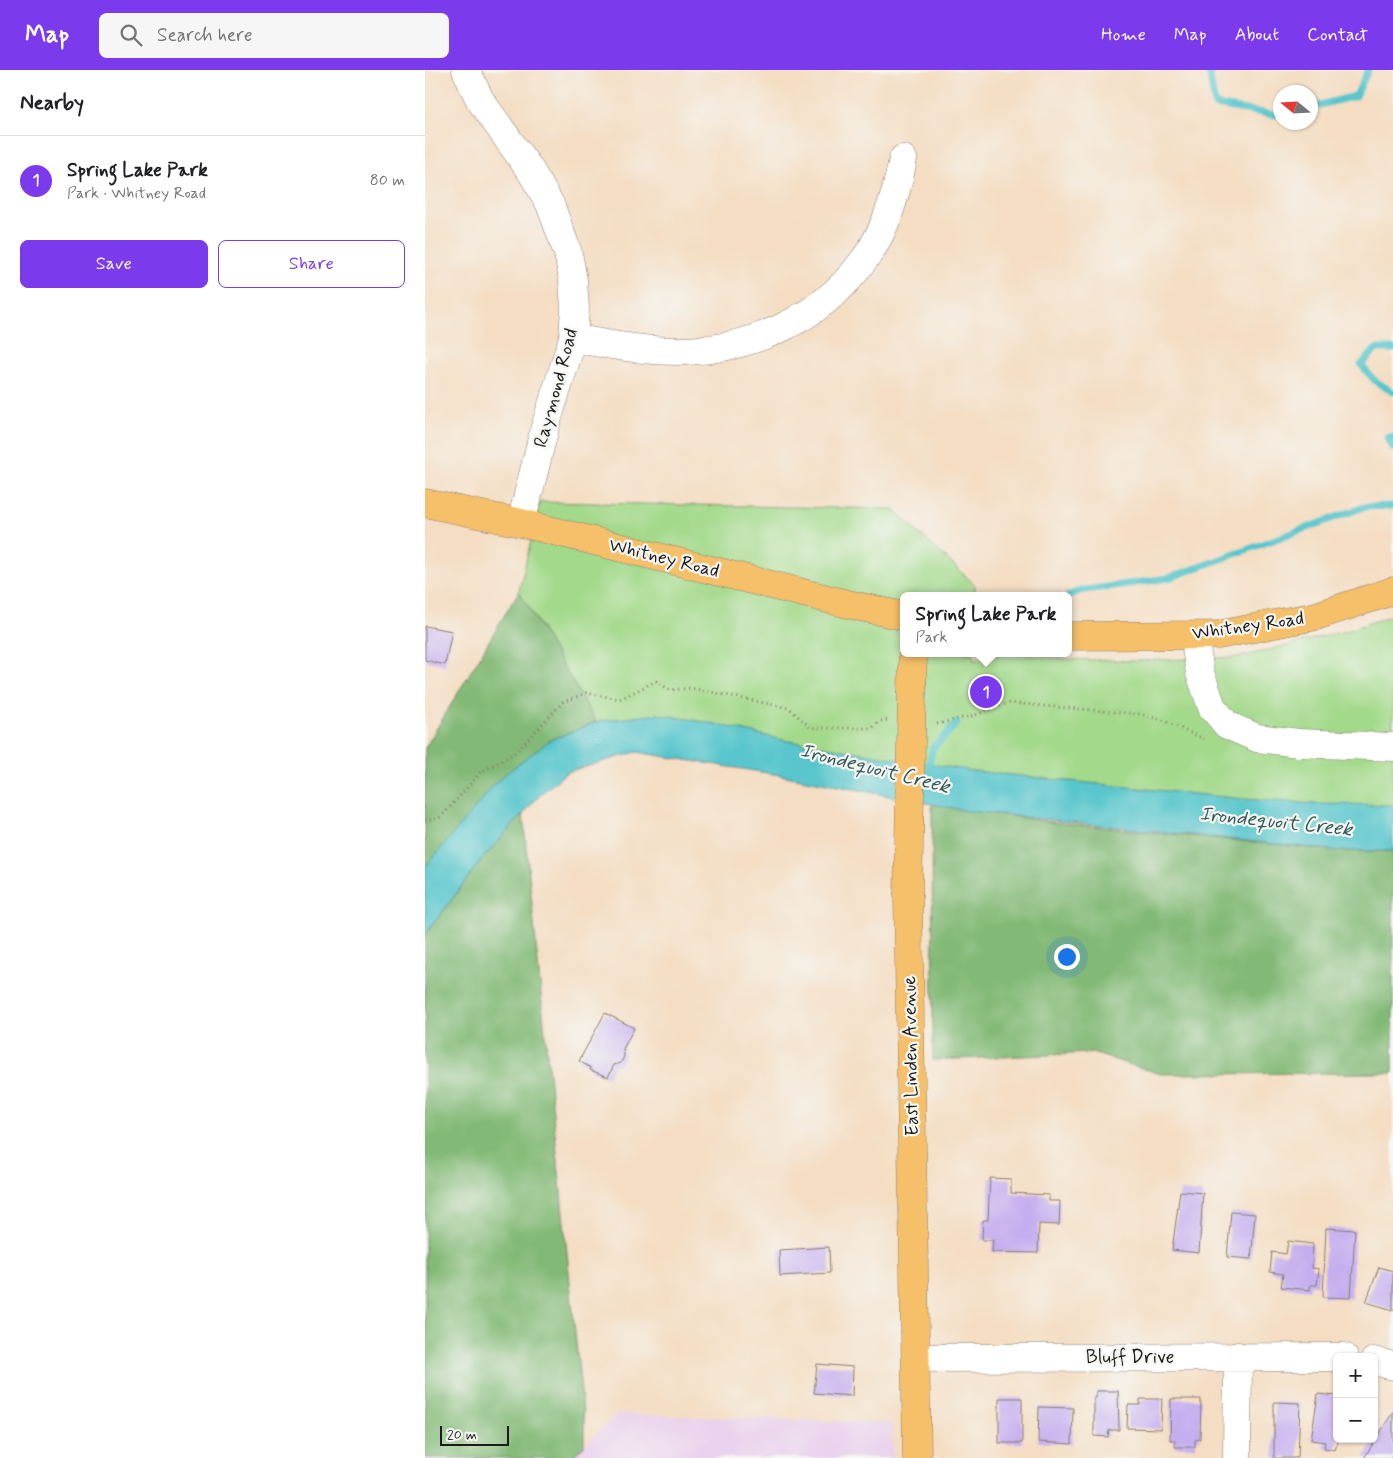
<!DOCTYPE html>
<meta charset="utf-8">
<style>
body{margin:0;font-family:Mynerve,sans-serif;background:#f6f6f6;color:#202124}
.controls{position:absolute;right:15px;bottom:15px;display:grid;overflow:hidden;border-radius:8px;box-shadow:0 1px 4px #0004}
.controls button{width:45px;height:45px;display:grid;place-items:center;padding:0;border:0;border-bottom:1px solid #e0e0e0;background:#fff;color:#202124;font:25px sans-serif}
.compass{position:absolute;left:848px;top:15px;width:45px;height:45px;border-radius:50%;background:#fff;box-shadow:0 1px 4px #0004;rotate:288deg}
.scale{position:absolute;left:15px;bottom:12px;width:69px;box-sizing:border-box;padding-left:5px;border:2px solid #1c1c1c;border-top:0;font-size:14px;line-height:18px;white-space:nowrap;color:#1c1c1c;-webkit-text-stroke:4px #f6f6f2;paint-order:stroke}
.you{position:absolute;left:641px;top:886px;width:18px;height:18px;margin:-12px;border:4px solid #fff;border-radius:50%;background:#1a73e8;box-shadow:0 0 0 8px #1a73e833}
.badge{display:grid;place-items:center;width:32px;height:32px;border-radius:50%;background:#7c3aed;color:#fff;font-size:16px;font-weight:700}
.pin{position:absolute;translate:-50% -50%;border:2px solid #fff;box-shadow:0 1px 5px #0006}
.popup{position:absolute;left:475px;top:522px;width:172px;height:65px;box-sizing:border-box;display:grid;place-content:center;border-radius:8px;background:#fff;filter:drop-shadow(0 1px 4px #0005);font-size:16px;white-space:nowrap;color:#757577}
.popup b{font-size:19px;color:#202124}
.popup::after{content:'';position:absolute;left:50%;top:100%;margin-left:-10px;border:10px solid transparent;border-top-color:#fff}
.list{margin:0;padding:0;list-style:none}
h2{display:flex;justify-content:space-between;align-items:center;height:65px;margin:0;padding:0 20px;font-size:21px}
h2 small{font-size:16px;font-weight:400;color:#757577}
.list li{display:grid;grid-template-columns:32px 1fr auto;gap:15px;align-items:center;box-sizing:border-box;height:90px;padding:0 20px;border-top:1px solid #e0e0e0}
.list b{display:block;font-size:19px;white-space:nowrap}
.list p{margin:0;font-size:16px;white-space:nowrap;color:#757577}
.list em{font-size:16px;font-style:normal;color:#757577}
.actions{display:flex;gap:10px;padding:15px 20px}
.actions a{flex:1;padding:11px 0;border:1px solid #7c3aed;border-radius:8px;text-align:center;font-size:18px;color:#7c3aed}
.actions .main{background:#7c3aed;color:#fff}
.icon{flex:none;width:28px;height:28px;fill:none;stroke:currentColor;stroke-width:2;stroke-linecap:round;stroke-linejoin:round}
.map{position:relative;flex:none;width:968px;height:1388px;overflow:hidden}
header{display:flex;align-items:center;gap:30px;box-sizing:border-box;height:70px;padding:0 25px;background:#7c3aed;color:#fff}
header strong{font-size:24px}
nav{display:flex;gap:28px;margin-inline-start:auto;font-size:18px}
.search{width:350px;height:45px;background:#f6f6f6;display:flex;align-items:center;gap:12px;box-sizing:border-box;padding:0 18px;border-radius:8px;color:#757577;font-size:19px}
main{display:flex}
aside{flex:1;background:#fff}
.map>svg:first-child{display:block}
.built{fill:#ead1ed}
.green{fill:#a3d98a;stroke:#607a53}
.forest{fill:#82b976;stroke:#4f6a49}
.water{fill:#58c6cc;stroke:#3a7174}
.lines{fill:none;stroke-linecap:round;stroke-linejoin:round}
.stream{stroke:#58c6cc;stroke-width:7}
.building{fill:#c5adef}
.minor-casing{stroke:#887c6f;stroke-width:29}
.major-casing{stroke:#887c6f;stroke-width:29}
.path{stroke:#887c6f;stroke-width:3;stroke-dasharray:1 4;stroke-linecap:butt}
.minor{stroke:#fff;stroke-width:28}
.major{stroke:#f6c06b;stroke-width:28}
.major-bridge-casing{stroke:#887c6f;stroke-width:29;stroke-linecap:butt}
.major-bridge{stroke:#f6c06b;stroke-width:28}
.labels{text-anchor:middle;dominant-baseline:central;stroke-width:4.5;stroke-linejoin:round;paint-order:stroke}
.street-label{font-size:19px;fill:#1c1c1c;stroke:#f6f6f2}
.water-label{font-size:20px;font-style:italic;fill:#31585a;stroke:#f6f6f2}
</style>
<header>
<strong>Map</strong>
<div class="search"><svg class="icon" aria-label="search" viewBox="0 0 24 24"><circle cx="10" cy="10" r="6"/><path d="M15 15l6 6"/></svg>Search here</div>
<nav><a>Home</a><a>Map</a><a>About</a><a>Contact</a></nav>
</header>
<main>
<aside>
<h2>Nearby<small></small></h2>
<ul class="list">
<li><span class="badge">1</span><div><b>Spring Lake Park</b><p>Park · Whitney Road</p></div><em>80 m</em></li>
</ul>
<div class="actions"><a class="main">Save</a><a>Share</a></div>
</aside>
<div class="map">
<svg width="968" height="1388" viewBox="0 0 968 1388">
<rect width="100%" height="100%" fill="#f6f6f2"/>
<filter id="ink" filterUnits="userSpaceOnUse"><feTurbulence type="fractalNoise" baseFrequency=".02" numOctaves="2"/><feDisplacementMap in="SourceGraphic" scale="10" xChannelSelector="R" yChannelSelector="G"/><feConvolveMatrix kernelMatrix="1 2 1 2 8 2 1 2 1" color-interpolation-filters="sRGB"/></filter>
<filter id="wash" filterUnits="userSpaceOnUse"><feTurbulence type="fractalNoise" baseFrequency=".0096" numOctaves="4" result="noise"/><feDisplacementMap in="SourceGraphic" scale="20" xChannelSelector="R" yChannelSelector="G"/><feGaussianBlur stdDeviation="1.12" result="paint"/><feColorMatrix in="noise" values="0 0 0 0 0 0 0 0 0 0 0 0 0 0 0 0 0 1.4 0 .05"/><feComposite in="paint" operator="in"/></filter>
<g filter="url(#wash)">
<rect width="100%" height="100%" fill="#f4ddc2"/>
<path class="built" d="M192 1344 467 1353 468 1388H149L150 1384Z"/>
<path class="green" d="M115 432 468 439 550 515V526H478V583H548L549 591 560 586 585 583 639 589 710 591 816 587 921 561 968 545V764L178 664 94 521Z"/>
<path class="forest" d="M94 521 171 652 125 670 0 797V678Z
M507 734 625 752 915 781H968V1003L736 1004 667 983 508 990Z
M98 744 159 1352V1376L150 1384 149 1388H0V865L57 789Z"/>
<path class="water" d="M233 644 291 654 358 670 548 701 818 729 891 734 968 735V781H915L543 741 355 705 211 682 142 702 117 723 57 789 0 865V797L76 707 125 670 174 651Z"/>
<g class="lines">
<path class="stream" d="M784 0 790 35 850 45 856 44
M886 37 931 26 943 0
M968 279H951L936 295 950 311 968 322
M968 367H962L968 378
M643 526 654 521 744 508 939 437 968 436
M502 702 508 678 532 653"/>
</g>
<g id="blocks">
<path class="building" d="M0 556 27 561 20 595 0 590Z
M180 943 209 958 198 979 199 986 196 993 189 995 183 1007 165 1000 166 998 154 991Z
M565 1108 586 1109V1123L624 1125V1131H635L634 1155 614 1154 613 1183 567 1182 568 1170H557L558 1150H563Z
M755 1121 778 1123 774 1183 747 1180Z
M806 1142 830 1144 826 1189 802 1187Z
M901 1158 930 1160 926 1228 898 1227Z
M863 1171 888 1174 887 1198 894 1199 892 1215H885V1220L856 1217 858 1204 845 1202 847 1182 861 1184Z
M404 1177 405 1203 355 1206 354 1180Z
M954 1197 968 1201V1240L941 1232Z
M392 1294 428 1297 427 1326 389 1323Z
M671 1321H693L694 1360H684L683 1367 669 1366V1328H671Z
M893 1324 912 1326V1369H914L910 1380 899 1378 900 1372 886 1370Z
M574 1328H597V1373H574Z
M715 1329H737L736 1359 702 1358 703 1335H715Z
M746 1329H776L775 1369 770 1370V1377H750V1370H745Z
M849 1332 875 1333 873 1388H849Z
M614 1337 648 1338 647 1374 613 1372Z
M968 1342V1388H939Z"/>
</g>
</g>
<g filter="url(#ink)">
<use href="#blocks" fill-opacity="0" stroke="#887c6f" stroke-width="1"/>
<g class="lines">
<g class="minor-casing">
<path id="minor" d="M41 0 55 30 105 100 125 134 143 183 148 210 150 238 148 268 120 357 96 453
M148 268C183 275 218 281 254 281 323 281 394 250 436 194 460 164 471 126 478 89
M769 566 775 603 787 637 802 655 832 668 874 673 968 677
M491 1288 919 1287
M949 1291 968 1296
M812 1388 813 1286"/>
</g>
<g class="major-casing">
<path id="major" d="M0 433 96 453 427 535 478 546
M644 566 793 565 891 546 968 521
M487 621 488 583
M483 825 492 1388"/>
</g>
<path class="path" d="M512 654 550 645 583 633 715 644 737 650 779 669
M0 751 16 747 55 703 91 682 138 632 161 623 195 629 231 611 245 620 266 618 364 638 386 658H447L455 651 462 650"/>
<use href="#minor" class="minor"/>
<use href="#major" class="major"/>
<g class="major-bridge-casing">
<path id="major-bridge" d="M483 825 487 621"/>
</g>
<use href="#major-bridge" class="major-bridge"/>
</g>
</g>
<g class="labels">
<g class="street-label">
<text transform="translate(131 318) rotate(-75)">Raymond Road</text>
<text transform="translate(239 488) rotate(14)">Whitney Road</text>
<text transform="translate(823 556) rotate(-8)">Whitney Road</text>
<text transform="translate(486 986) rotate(-91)">East Linden Avenue</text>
<text x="705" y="1287">Bluff Drive</text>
</g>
<g class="water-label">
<text transform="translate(450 699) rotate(14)">Irondequoit Creek</text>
<text transform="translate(851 752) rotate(6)">Irondequoit Creek</text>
</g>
</g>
</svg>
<div class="controls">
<button>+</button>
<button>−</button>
</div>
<svg class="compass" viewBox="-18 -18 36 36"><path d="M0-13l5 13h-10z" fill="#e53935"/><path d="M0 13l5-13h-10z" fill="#757577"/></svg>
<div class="scale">20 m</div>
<div class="you"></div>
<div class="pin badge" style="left:561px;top:622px">1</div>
<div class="popup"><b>Spring Lake Park</b>Park</div>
</div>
</main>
